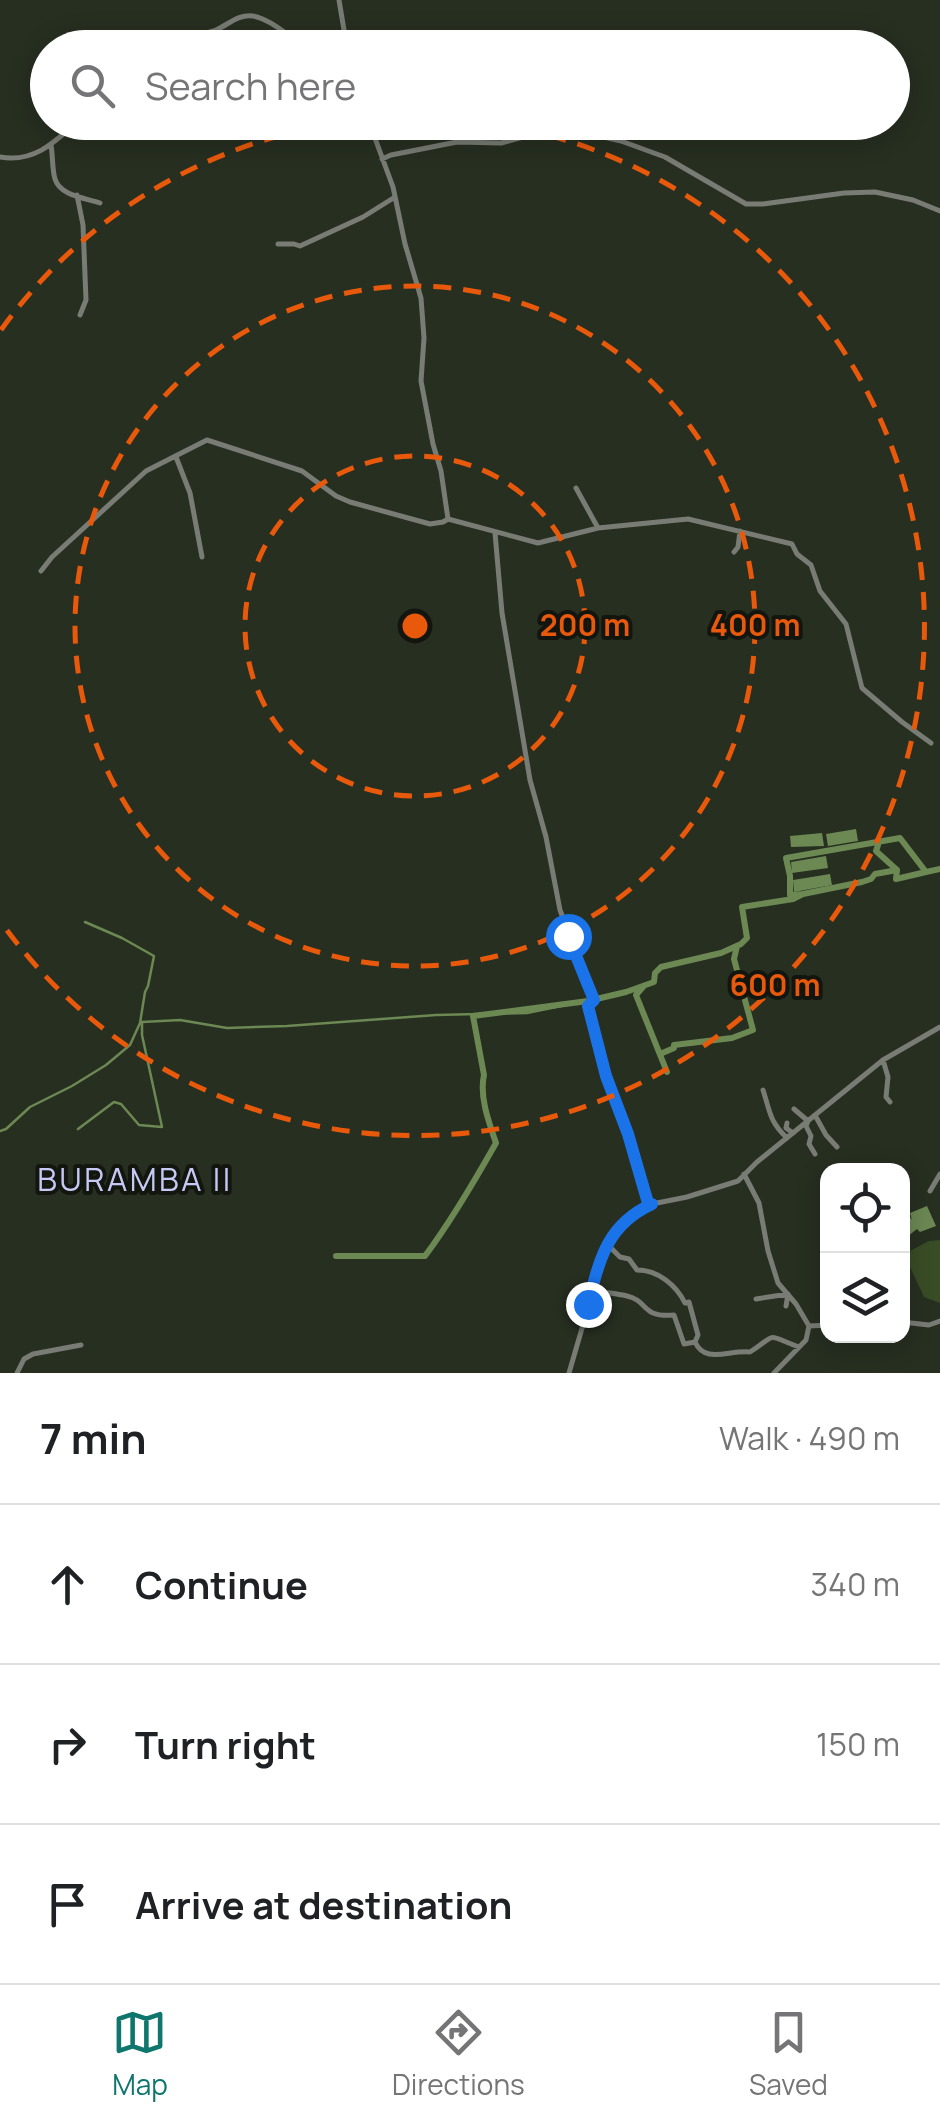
<!DOCTYPE html>
<meta charset="utf-8">
<style>
body{margin:0;font-family:Manrope,sans-serif;background:#f2f2f2;color:#202124}
.controls{position:absolute;right:30px;bottom:30px;display:grid;overflow:hidden;border-radius:20px;box-shadow:0 5px 25px #0003}
.controls button{width:90px;height:90px;display:grid;place-items:center;padding:0;border:0;border-bottom:2px solid #e0e0e0;background:#fff;color:#202124;font:50px sans-serif}
.stop{position:absolute;width:30px;height:30px;margin:-22px;border:8px solid #1a73e8;border-radius:50%;background:#fff}
.stop.end{background:#1a73e8;border-color:#fff;box-shadow:0 2px 10px #0008}
.list{margin:0;padding:0;list-style:none}
h2{display:flex;justify-content:space-between;align-items:center;height:130px;margin:0;padding:0 40px;font-size:42px}
h2 small{font-size:32px;font-weight:400;color:#757577}
.list li{display:grid;grid-template-columns:65px 1fr auto;gap:30px;align-items:center;box-sizing:border-box;height:160px;padding:0 40px;border-top:2px solid #e0e0e0}
.list b{display:block;font-size:38px;white-space:nowrap}
.list em{font-size:32px;font-style:normal;color:#757577}
.icon{flex:none;width:55px;height:55px;fill:none;stroke:currentColor;stroke-width:2;stroke-linecap:round;stroke-linejoin:round}
.map{position:relative;flex:none;width:940px;height:1373px;overflow:hidden}
.search{position:absolute;background:#fff;box-shadow:0 5px 25px #0003;left:30px;right:30px;top:30px;height:110px;display:flex;align-items:center;gap:25px;box-sizing:border-box;padding:0 35px;border-radius:55px;color:#757577;font-size:38px}
.sheet{height:610px;background:#fff}
nav{display:flex;justify-content:space-around;align-items:center;box-sizing:border-box;height:140px;border-top:2px solid #e0e0e0;background:#fff;font-size:28px;color:#757577}
nav a{display:grid;justify-items:center;gap:5px}
nav .on{color:#0f766e}
.map>svg:first-child{display:block}
.green{fill:#384c25}
.water{fill:#6c8853}
.lines{fill:none;stroke-linecap:round;stroke-linejoin:round}
.stream{stroke:#6c8853;stroke-width:2.5}
.canal{stroke:#6c8853;stroke-width:6}
.street{stroke:#787c74;stroke-width:5}
.route{stroke:#1a73e8;stroke-width:12}
.ring{fill:none;stroke:#e8590c;stroke-width:5;stroke-dasharray:18 12}
.labels{text-anchor:middle;dominant-baseline:central;stroke-width:8;stroke-linejoin:round;paint-order:stroke}
.quarter-label{font-size:32px;letter-spacing:2.5px;fill:#c5c9f4;stroke:#12160f}
.centre{fill:#e8590c;stroke:#12160f;stroke-width:5}
.ring-label{font-size:30px;text-anchor:middle;font-weight:bold;fill:#e8590c;stroke:#12160f;stroke-width:8;stroke-linejoin:round;paint-order:stroke}
</style>
<div class="map">
<svg width="940" height="1373" viewBox="0 0 940 1373">
<rect width="100%" height="100%" fill="#272f21"/>
<path class="green" d="M940 1240V1303L924 1297 904 1254 929 1241Z"/>
<path class="water" d="M856 829 858 841 828 846 826 834Z
M822 833 824 846 791 847 790 836Z
M826 856 828 868 792 873 791 862Z
M830 874 832 885 794 892 793 880Z
M927 1206 936 1226 920 1232 917 1229 903 1240V1218L908 1214 912 1220 910 1213Z"/>
<g class="lines">
<path class="stream" d="M78 1129 114 1102 121 1104 139 1125 162 1127 142 1035V1022L180 1020 227 1028 287 1026 436 1015 527 1013 576 1003
M0 1131 6 1129 30 1107 72 1086 106 1065 130 1045 140 1023 145 992 148 986 154 956 122 938 85 922"/>
<path class="canal" d="M878 845 876 851 897 870 896 879 926 872
M803 894 862 882 871 879 875 874 897 870
M643 987 636 995 667 1072
M660 1054 674 1048V1045L732 1038 753 1030 734 959 737 946
M336 1256H425C452 1220 474 1182 496 1143 489 1123 479 1096 484 1075L473 1016 588 1001 626 992 654 982 655 973 661 967 721 953 741 944 747 938 742 907 793 899 803 894 790 895V876L786 858 900 838 926 872 940 869"/>
<path class="street" d="M339 0 347 48
M156 48C170 34 198 37 216 30 229 24 239 14 253 16 274 20 290 39 309 48
M51 145C53 156 52 169 55 179 60 196 86 198 100 203
M0 157C33 163 54 143 77 122
M382 159 391 155 457 142 501 143 534 134 578 131 621 141 665 157 746 204H763L844 193 875 192 913 200 940 211
M77 195 83 225 86 300 80 315
M278 244H294L300 246 363 217 395 197
M176 457 190 493 202 557
M576 488 598 528
M448 519 538 543 598 528 688 519 792 544 797 554 811 565 820 591 846 624 862 688 902 722 931 743
M495 533 502 613 530 780 546 837 560 910 594 1000 587 1006 606 1075 628 1134 648 1203 652 1204
M734 552 738 547 740 531
M41 571 52 557 146 471 207 440 302 471 336 496 350 502 430 524 443 522 448 519 441 471 433 444 421 381 424 338 421 298 405 244 393 187 369 122
M883 1060 888 1077 886 1097 890 1102
M763 1090C770 1111 769 1121 787 1138
M794 1109 808 1121 806 1126 811 1136 809 1144 815 1154
M816 1117 826 1135 837 1147
M787 1123 786 1128 793 1133
M744 1174 759 1203 768 1251 778 1283 796 1304 809 1326 828 1325
M930 1191 940 1174
M607 1244 620 1257 629 1259 637 1270C658 1270 676 1285 685 1303L689 1302 698 1335 695 1342C705 1364 728 1350 750 1352 779 1333 764 1334 799 1347
M592 1289C603 1293 615 1293 627 1296 649 1301 641 1318 674 1315L684 1344 695 1342
M756 1299 788 1294 786 1306
M902 1322 929 1325 940 1321
M17 1373 24 1359 33 1354 81 1345
M569 1373 606 1246 624 1219 652 1204 687 1197 738 1181 757 1162 883 1060 940 1027
M774 1373 806 1340 809 1326"/>
</g>
<g class="lines">
<path class="route" d="M568 936 594 1000 588 1006 606 1076 628 1134 648 1203 652 1204C607 1225 600 1258 588 1304"/>
</g>
<g class="ring">
<circle cx="415" cy="626" r="170"/>
<circle cx="415" cy="626" r="340"/>
<path d="M1 330A509 509 0 0 1 340 123M490 123A509 509 0 1 1 1 922"/>
</g>
<g class="labels">
<g class="quarter-label">
<text x="135" y="1179">BURAMBA II</text>
</g>
</g>
<circle cx="415" cy="626" r="15" class="centre"/>
<g class="ring-label">
<text x="585" y="636">200 m</text>
<text x="755" y="636">400 m</text>
<text x="775" y="996">600 m</text>
</g>
</svg>
<div class="controls">
<button><svg class="icon" aria-label="locate" viewBox="0 0 24 24"><circle cx="12" cy="12" r="6"/><path d="M12 2v4M12 18v4M2 12h4M18 12h4"/></svg></button>
<button><svg class="icon" aria-label="layers" viewBox="0 0 24 24"><path d="M12 4l9 5-9 5-9-5zM3 14l9 5 9-5"/></svg></button>
</div>
<div class="stop" style="left:568px;top:936px"></div>
<div class="stop end" style="left:588px;top:1304px"></div>
<div class="search"><svg class="icon" aria-label="search" viewBox="0 0 24 24"><circle cx="10" cy="10" r="6"/><path d="M15 15l6 6"/></svg>Search here</div>
</div>
<section class="sheet">
<h2>7 min<small>Walk · 490 m</small></h2>
<ul class="list">
<li><svg class="icon" aria-label="ahead" viewBox="0 0 24 24"><path d="M12 20V5M6 11l6-6 6 6"/></svg><div><b>Continue</b></div><em>340 m</em></li>
<li><svg class="icon" aria-label="right" viewBox="0 0 24 24"><path d="M7 20v-9h11M14 6l5 5-5 5"/></svg><div><b>Turn right</b></div><em>150 m</em></li>
<li><svg class="icon" aria-label="arrive" viewBox="0 0 24 24"><path d="M6 21V4h12l-3 4 3 4H6"/></svg><div><b>Arrive at destination</b></div></li>
</ul>
</section>
<nav>
<a class="on"><svg class="icon" aria-label="map" viewBox="0 0 24 24"><path d="M3 6l6-2 6 2 6-2v14l-6 2-6-2-6 2zM9 4v14M15 6v14"/></svg>Map</a>
<a><svg class="icon" aria-label="directions" viewBox="0 0 24 24"><path d="M12 3l9 9-9 9-9-9zM9 14v-3h6M13 9l2 2-2 2"/></svg>Directions</a>
<a><svg class="icon" aria-label="saved" viewBox="0 0 24 24"><path d="M7 4h10v16l-5-4-5 4z"/></svg>Saved</a>
</nav>
